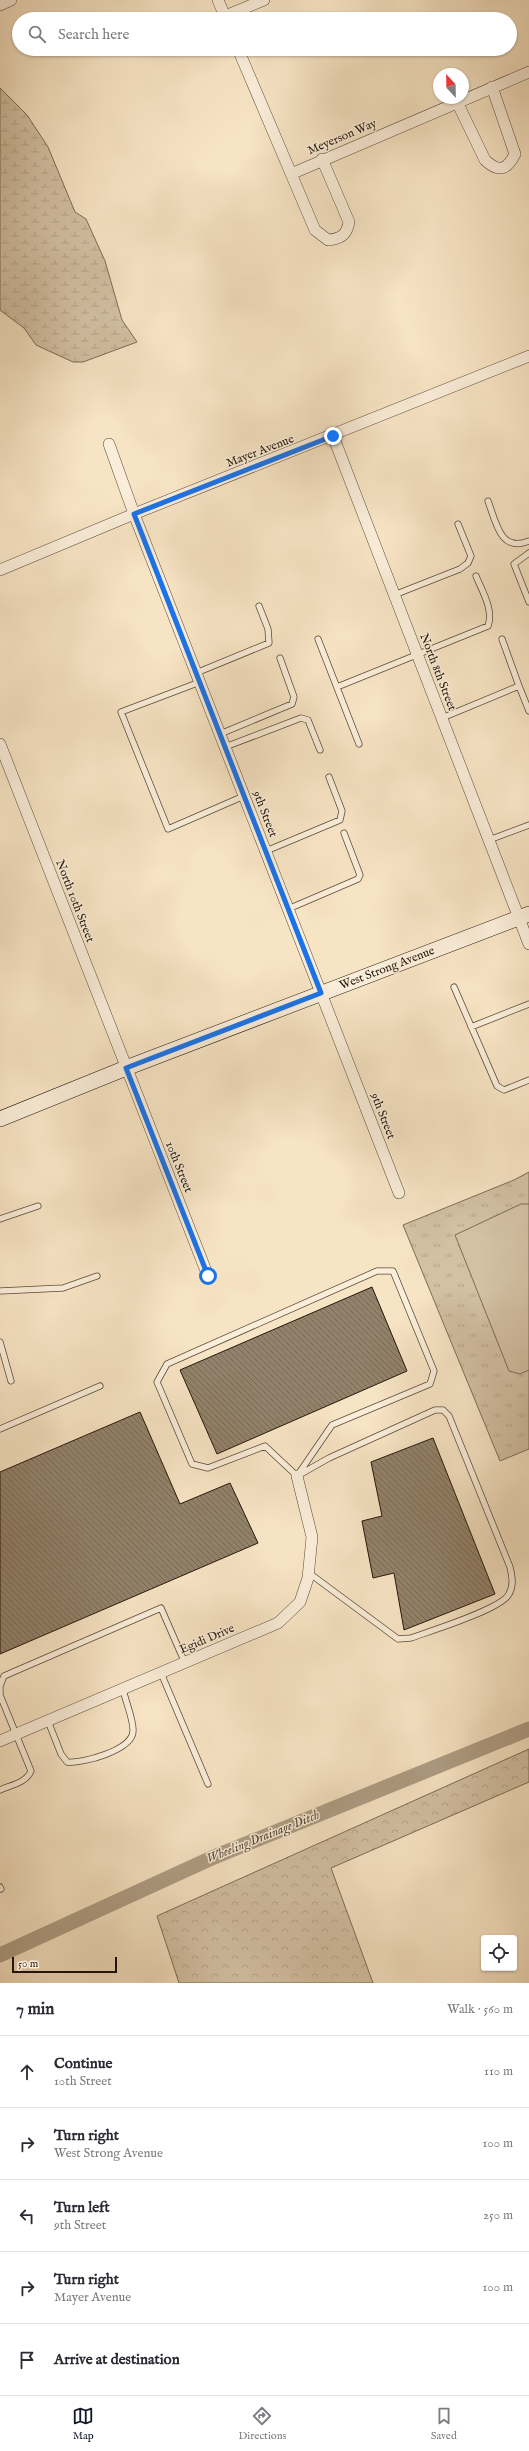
<!DOCTYPE html>
<meta charset="utf-8">
<style>
body{margin:0;font-family:"IM FELL English",serif;background:#f2f2f3;color:#2b2b33}
.controls{position:absolute;right:12px;bottom:12px;display:grid;overflow:hidden;border-radius:4px;box-shadow:0 1px 3px #0004}
.controls button{width:36px;height:36px;display:grid;place-items:center;padding:0;border:0;border-bottom:1px solid #e1e1e2;background:#fff;color:#2b2b33;font:20px sans-serif}
.compass{position:absolute;left:433px;top:68px;width:36px;height:36px;border-radius:50%;background:#fff;box-shadow:0 1px 3px #0004;rotate:338deg}
.scale{position:absolute;left:12px;bottom:10px;width:105px;box-sizing:border-box;padding-left:4px;border:2px solid #24170a;border-top:0;font-size:11px;line-height:14px;white-space:nowrap;color:#24170a;-webkit-text-stroke:3px #faedd9;paint-order:stroke}
.stop{position:absolute;width:12px;height:12px;margin:-9px;border:3px solid #1a73e8;border-radius:50%;background:#fff}
.stop.end{background:#1a73e8;border-color:#fff;box-shadow:0 1px 4px #0008}
.list{margin:0;padding:0;list-style:none}
h2{display:flex;justify-content:space-between;align-items:center;height:52px;margin:0;padding:0 16px;font-size:17px}
h2 small{font-size:13px;font-weight:400;color:#7c7c81}
.list li{display:grid;grid-template-columns:26px 1fr auto;gap:12px;align-items:center;box-sizing:border-box;height:72px;padding:0 16px;border-top:1px solid #e1e1e2}
.list b{display:block;font-size:15px;white-space:nowrap}
.list p{margin:0;font-size:13px;white-space:nowrap;color:#7c7c81}
.list em{font-size:13px;font-style:normal;color:#7c7c81}
.icon{flex:none;width:22px;height:22px;fill:none;stroke:currentColor;stroke-width:2;stroke-linecap:round;stroke-linejoin:round}
.map{position:relative;flex:none;width:529px;height:1983px;overflow:hidden}
.search{position:absolute;background:#fff;box-shadow:0 1px 3px #0004;left:12px;right:12px;top:12px;height:44px;display:flex;align-items:center;gap:10px;box-sizing:border-box;padding:0 14px;border-radius:22px;color:#7c7c81;font-size:15px}
.sheet{height:412px;background:#fff}
nav{display:flex;justify-content:space-around;align-items:center;box-sizing:border-box;height:56px;border-top:1px solid #e1e1e2;background:#fff;font-size:11px;color:#7c7c81}
nav a{display:grid;justify-items:center;gap:2px}
nav .on{color:#111827}
.map>svg:first-child{display:block}
.grass{fill:url(#grass-tufts);stroke:#7c6c57}
.forest{fill:url(#forest-crowns);stroke:#7c6c57}
.wetland{fill:url(#wetland-marsh);stroke:#7c6c57}
.pitch{fill:#d3c1a4;stroke:#7c6c57}
.lines{fill:none;stroke-linecap:round;stroke-linejoin:round}
.canal{stroke:#af9e85;stroke-width:15}
.building{fill:url(#building-back-hatch);stroke:#24170a}
.lane-casing{stroke:#594a38;stroke-width:7}
.street-casing{stroke:#594a38;stroke-width:12}
.secondary-casing{stroke:#24170a;stroke-width:16}
.lane{stroke:#faedd9;stroke-width:5.5}
.street{stroke:#faedd9;stroke-width:11}
.secondary{stroke:#faedd9;stroke-width:15}
.route{stroke:#1a73e8;stroke-width:5}
.labels{text-anchor:middle;dominant-baseline:central;stroke-width:3;stroke-linejoin:round;paint-order:stroke}
.street-label{font-size:12px;fill:#24170a;stroke:#faedd9}
.water-label{font-size:13px;font-style:italic;fill:#5c4d3b;stroke:#faedd9}
</style>
<div class="map">
<svg width="529" height="1983" viewBox="0 0 529 1983">
<defs>
<pattern id="grass-tufts" width="24" height="20" patternUnits="userSpaceOnUse"><rect width="24" height="20" fill="#d3c1a4"/><path d="M3 7l-1-3M5 7V3M7 7l1-3M15 17l-1-3M17 17v-4M19 17l1-3" fill="none" stroke="#b5a58c"/></pattern>
<pattern id="forest-crowns" width="20" height="18" patternUnits="userSpaceOnUse"><rect width="20" height="18" fill="#d3c1a4"/><path d="M2 6a3 3 0 1 1 6 0M12 15a3 3 0 1 1 6 0" fill="none" stroke="#b5a58c"/></pattern>
<pattern id="wetland-marsh" width="20" height="14" patternUnits="userSpaceOnUse"><rect width="20" height="14" fill="#d3c1a4"/><path d="M1 5h8M5 5V1M11 12h8M15 12V8" fill="none" stroke="#b5a58c"/></pattern>
<pattern id="building-back-hatch" width="6" height="6" patternUnits="userSpaceOnUse"><rect width="6" height="6" fill="#92826b"/><path d="M-1 5l2 2M0 0l6 6M5-1l2 2" fill="none" stroke="#776956"/></pattern>
</defs>
<rect width="100%" height="100%" fill="#f7e4c4"/>
<filter id="stains"><feTurbulence type="fractalNoise" baseFrequency=".005" numOctaves="4"/><feColorMatrix values="0 0 0 0 .2 0 0 0 0 .09 0 0 0 0 .02 0 0 0 .5 -.17"/></filter>
<radialGradient id="worn" r=".72"><stop offset=".6" stop-color="#630" stop-opacity="0"/><stop offset="1" stop-color="#630" stop-opacity=".3"/></radialGradient>
<path class="grass" d="M529 1172V1449L500 1461 403 1225 514 1180Z"/>
<path class="forest" d="M529 1749V1782L331 1868 373 1983H179L157 1916Z"/>
<path class="wetland" d="M0 88 27 115 48 147 75 212 86 219 105 261 122 320 137 342 83 362H73L36 345 24 328 0 310Z"/>
<path class="pitch" d="M521 1204H529V1370L520 1374 509 1371 455 1235Z"/>
<g class="lines">
<path class="canal" d="M0 1955 214 1857 529 1729"/>
</g>
<path class="building" d="M372 1287 407 1371 217 1454 180 1370Z
M140 1412 180 1504 230 1483 258 1543 0 1654V1472Z
M433 1438 495 1594 404 1630 394 1573 373 1578 362 1521 382 1516 371 1462Z"/>
<g class="lines">
<g class="lane-casing">
<path id="lane" d="M488 501C496 522 500 553 529 541
M529 553 514 564 529 602
M394 595 460 569 468 563 471 556 458 524
M318 639 359 744
M196 673 269 643 268 629 259 606
M200 682 121 712 168 829 244 796
M519 686 529 711
M337 687 488 626C494 610 482 591 476 576
M442 718 519 686 502 639
M220 734 292 704 294 697 280 658
M225 747 301 718 308 720 320 750
M489 840 529 825
M266 851 340 820 342 811 329 777
M288 909 358 879 360 875 344 833
M454 987 497 1086 504 1090 529 1080
M471 1027 529 1004
M0 1219 38 1206
M377 1271H393L434 1371 430 1384 332 1425 297 1476 265 1446 208 1468 192 1464 157 1382 167 1364Z
M0 1291 63 1288 97 1276
M0 1342 11 1381
M0 1429 100 1386
M299 1475 329 1458 435 1410H443L449 1416 510 1567C512 1576 514 1585 509 1594 502 1609 430 1631 411 1638L398 1639 309 1573
M161 1673 208 1784
M0 1686 4 1676 161 1608 185 1663
M0 1688V1695L31 1771C26 1783 11 1785 0 1790
M48 1721 61 1754 67 1762C82 1764 133 1750 133 1731 134 1721 125 1700 123 1689
M0 1887 1 1889"/>
</g>
<g class="street-casing">
<path id="street" d="M218 0 226 19
M0 5 11 0
M225 16 264 0
M238 49 315 230 328 240C340 239 347 235 349 222L322 159
M457 102 485 160C499 173 507 170 515 154L492 87
M291 174 529 72
M333 436 529 944
M109 444 134 514 399 1193
M0 570 134 514 529 356
M0 744 208 1276
M0 1741 278 1623 300 1602 308 1578 312 1537 297 1476"/>
</g>
<g class="secondary-casing">
<path id="secondary" d="M0 1119 126 1068 529 914"/>
</g>
<use href="#lane" class="lane"/>
<use href="#street" class="street"/>
<use href="#secondary" class="secondary"/>
</g>
<g class="lines">
<path class="route" d="M208 1276 126 1068 321 993 134 514 333 436"/>
</g>
<g class="labels">
<g class="street-label">
<text transform="translate(342 137) rotate(-23)">Meyerson Way</text>
<text transform="translate(260 451) rotate(-21)">Mayer Avenue</text>
<text transform="translate(438 672) rotate(69)">North 8th Street</text>
<text transform="translate(265 814) rotate(69)">9th Street</text>
<text transform="translate(75 901) rotate(69)">North 10th Street</text>
<text transform="translate(387 968) rotate(-21)">West Strong Avenue</text>
<text transform="translate(383 1116) rotate(69)">9th Street</text>
<text transform="translate(179 1167) rotate(68)">10th Street</text>
<text transform="translate(207 1639) rotate(-23)">Egidi Drive</text>
</g>
<g class="water-label">
<text transform="translate(263 1837) rotate(-22)">Wheeling Drainage Ditch</text>
</g>
</g>
<rect width="100%" height="100%" filter="url(#stains)"/>
<rect width="100%" height="100%" fill="url(#worn)"/>
</svg>
<div class="controls">
<button><svg class="icon" aria-label="locate" viewBox="0 0 24 24"><circle cx="12" cy="12" r="6"/><path d="M12 2v4M12 18v4M2 12h4M18 12h4"/></svg></button>
</div>
<svg class="compass" viewBox="-18 -18 36 36"><path d="M0-13l5 13h-10z" fill="#e53935"/><path d="M0 13l5-13h-10z" fill="#7c7c81"/></svg>
<div class="scale">50 m</div>
<div class="stop" style="left:208px;top:1276px"></div>
<div class="stop end" style="left:333px;top:436px"></div>
<div class="search"><svg class="icon" aria-label="search" viewBox="0 0 24 24"><circle cx="10" cy="10" r="6"/><path d="M15 15l6 6"/></svg>Search here</div>
</div>
<section class="sheet">
<h2>7 min<small>Walk · 560 m</small></h2>
<ul class="list">
<li><svg class="icon" aria-label="ahead" viewBox="0 0 24 24"><path d="M12 20V5M6 11l6-6 6 6"/></svg><div><b>Continue</b><p>10th Street</p></div><em>110 m</em></li>
<li><svg class="icon" aria-label="right" viewBox="0 0 24 24"><path d="M7 20v-9h11M14 6l5 5-5 5"/></svg><div><b>Turn right</b><p>West Strong Avenue</p></div><em>100 m</em></li>
<li><svg class="icon" aria-label="left" viewBox="0 0 24 24"><path d="M17 20v-9H6M10 6l-5 5 5 5"/></svg><div><b>Turn left</b><p>9th Street</p></div><em>250 m</em></li>
<li><svg class="icon" aria-label="right" viewBox="0 0 24 24"><path d="M7 20v-9h11M14 6l5 5-5 5"/></svg><div><b>Turn right</b><p>Mayer Avenue</p></div><em>100 m</em></li>
<li><svg class="icon" aria-label="arrive" viewBox="0 0 24 24"><path d="M6 21V4h12l-3 4 3 4H6"/></svg><div><b>Arrive at destination</b></div></li>
</ul>
</section>
<nav>
<a class="on"><svg class="icon" aria-label="map" viewBox="0 0 24 24"><path d="M3 6l6-2 6 2 6-2v14l-6 2-6-2-6 2zM9 4v14M15 6v14"/></svg>Map</a>
<a><svg class="icon" aria-label="directions" viewBox="0 0 24 24"><path d="M12 3l9 9-9 9-9-9zM9 14v-3h6M13 9l2 2-2 2"/></svg>Directions</a>
<a><svg class="icon" aria-label="saved" viewBox="0 0 24 24"><path d="M7 4h10v16l-5-4-5 4z"/></svg>Saved</a>
</nav>
